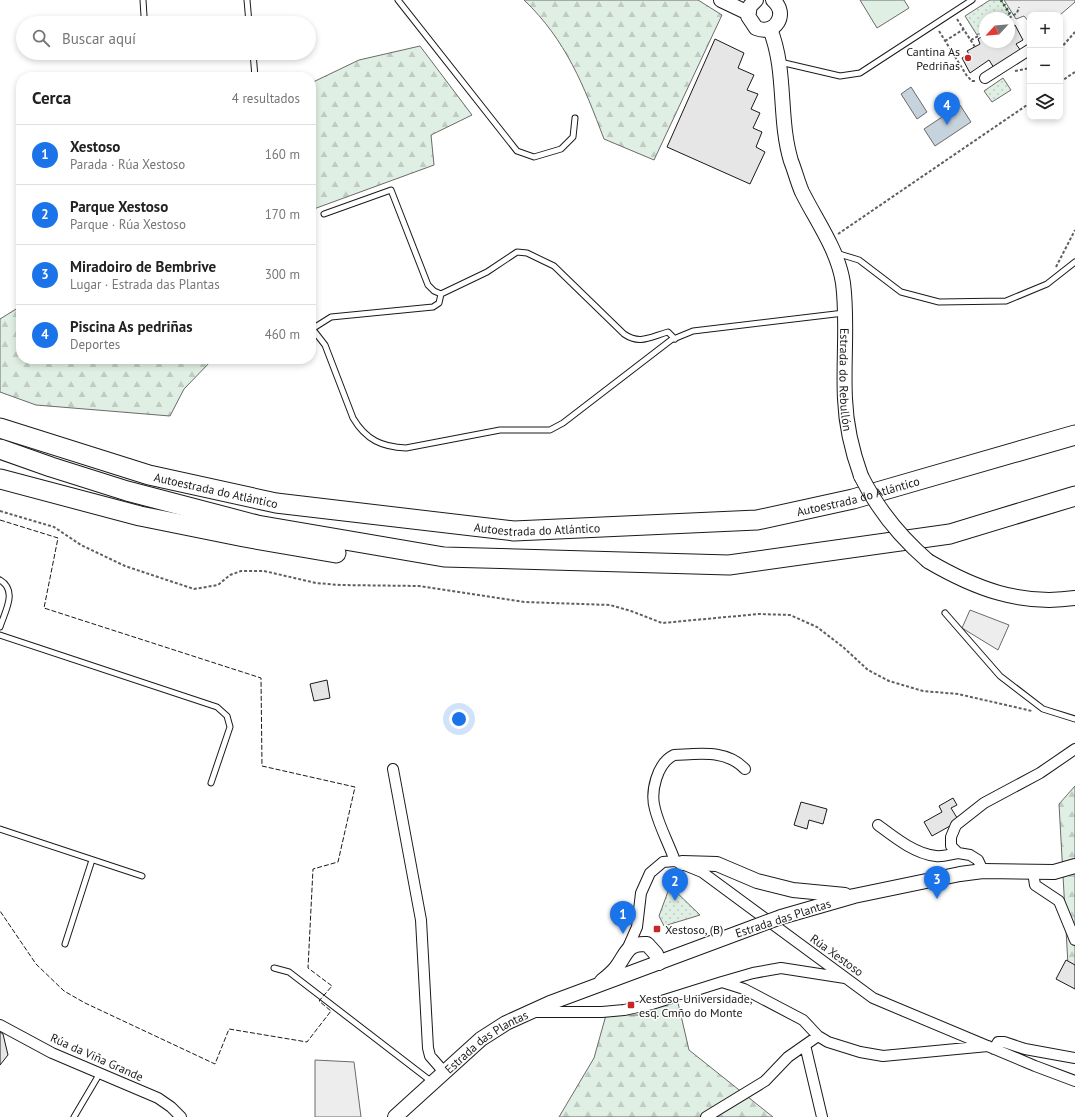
<!DOCTYPE html>
<html lang="es">
<meta charset="utf-8">
<style>
body{margin:0;font-family:"PT Sans",sans-serif;background:#f6f6f6;color:#222}
.controls{position:absolute;right:12px;top:12px;display:grid;overflow:hidden;border-radius:8px;box-shadow:0 2px 6px #0003}
.controls button{width:36px;height:36px;display:grid;place-items:center;padding:0;border:0;border-bottom:1px solid #e0e0e0;background:#fff;color:#222;font:20px sans-serif}
.compass{position:absolute;left:979px;top:12px;width:36px;height:36px;border-radius:50%;background:#fff;box-shadow:0 2px 6px #0003;rotate:244deg}
.you{position:absolute;left:459px;top:719px;width:14px;height:14px;margin:-10px;border:3px solid #fff;border-radius:50%;background:#1a73e8;box-shadow:0 0 0 6px #1a73e833}
.badge{display:grid;place-items:center;width:26px;height:26px;border-radius:50%;background:#1a73e8;color:#fff;font-size:13px;font-weight:700}
.pin{position:absolute;translate:-50% -33px;filter:drop-shadow(0 1px 2px #0008)}
.pin::after{content:'';position:absolute;top:21px;width:14px;height:12px;background:inherit;clip-path:polygon(0 0,100% 0,50% 100%)}
.list{margin:0;padding:0;list-style:none}
h2{display:flex;justify-content:space-between;align-items:center;height:52px;margin:0;padding:0 16px;font-size:17px}
h2 small{font-size:13px;font-weight:400;color:#767676}
.list li{display:grid;grid-template-columns:26px 1fr auto;gap:12px;align-items:center;box-sizing:border-box;height:60px;padding:0 16px;border-top:1px solid #e0e0e0}
.list b{display:block;font-size:15px;white-space:nowrap}
.list p{margin:0;font-size:13px;white-space:nowrap;color:#767676}
.list em{font-size:13px;font-style:normal;color:#767676}
.icon{flex:none;width:22px;height:22px;fill:none;stroke:currentColor;stroke-width:2;stroke-linecap:round;stroke-linejoin:round}
.map{position:relative;flex:none;width:1075px;height:1117px;overflow:hidden}
.search{position:absolute;background:#fff;box-shadow:0 2px 6px #0003;left:16px;top:16px;width:300px;height:44px;display:flex;align-items:center;gap:10px;box-sizing:border-box;padding:0 14px;border-radius:22px;color:#767676;font-size:15px}
.panel{position:absolute;background:#fff;box-shadow:0 2px 6px #0003;left:16px;top:72px;width:300px;height:292px;border-radius:16px}
.map>svg:first-child{display:block}
.grass{fill:url(#grass-dots);stroke:#6a6a6a}
.forest{fill:url(#forest-firs);stroke:#6a6a6a}
.garden{fill:#e0efe3;stroke:#6a6a6a}
.parking{fill:#ededed;stroke:#6a6a6a}
.water{fill:#c6d2dc;stroke:#6a6a6a}
.building{fill:#e6e6e6;stroke:#1a1a1a}
.lines{fill:none;stroke-linecap:round;stroke-linejoin:round}
.lane-casing{stroke:#1a1a1a;stroke-width:7}
.street-casing{stroke:#1a1a1a;stroke-width:12}
.secondary-casing{stroke:#1a1a1a;stroke-width:16}
.highway-casing{stroke:#1a1a1a;stroke-width:21}
.path{stroke:#5f5f5f;stroke-width:2;stroke-dasharray:3 2;stroke-linecap:butt}
.lane{stroke:#fff;stroke-width:5}
.street{stroke:#fff;stroke-width:10}
.secondary{stroke:#fff;stroke-width:14}
.highway{stroke:#fff;stroke-width:19}
.secondary-bridge-casing{stroke:#1a1a1a;stroke-width:16;stroke-linecap:butt}
.secondary-bridge{stroke:#fff;stroke-width:14}
.hedge{stroke:#2b5a34;stroke-width:3;stroke-dasharray:2 3;stroke-linecap:butt}
.fence{stroke:#1a1a1a;stroke-width:1;stroke-dasharray:5 2;stroke-linecap:butt}
.poi-dot{fill:#c62828;stroke:#fff;stroke-width:1.5}
.labels{text-anchor:middle;dominant-baseline:central;stroke-width:3;stroke-linejoin:round;paint-order:stroke}
.poi-label{font-size:12px;fill:#1a1a1a;stroke:#fff;text-anchor:start}
.street-label{font-size:12px;fill:#1a1a1a;stroke:#fff}
</style>
<div class="map">
<svg width="1075" height="1117" viewBox="0 0 1075 1117">
<defs>
<pattern id="grass-dots" width="8" height="8" patternUnits="userSpaceOnUse"><rect width="8" height="8" fill="#e0efe3"/><path d="M2 2h.1M6 6h.1" fill="none" stroke="#c0ccc2" stroke-width="1.8" stroke-linecap="round"/></pattern>
<pattern id="forest-firs" width="22" height="20" patternUnits="userSpaceOnUse"><rect width="22" height="20" fill="#e0efe3"/><path d="M5 1l3.5 6h-7zM16 11l3.5 6h-7z" fill="#c0ccc2"/></pattern>
</defs>
<rect width="100%" height="100%" fill="#fff"/>
<path class="grass" d="M990 0H1001L1010 14 1004 18H985V30L977 35 965 16Z
M1003 78 1011 90 992 102 984 91Z
M670 886 700 915 664 926 659 916Z"/>
<path class="forest" d="M524 0H698L722 15 654 160 604 139C584 86 566 40 524 0Z
M420 46 472 115 431 135 434 165 311 210V83L359 60Z
M21 306V359H213L184 389 170 416 36 405 0 392V319Z
M1075 786V968L1068 965 1059 804Z
M676 994 689 1050 773 1117H559L594 1058 606 1015H644Z"/>
<path class="garden" d="M860 0H904L909 8 877 28Z"/>
<path class="parking" d="M1004 0H1075V2L1060 15H1030V23L1024 16 1016 19Z
M970 610 1009 625 998 650 962 628Z
M315 1060 354 1062 361 1117H315Z"/>
<path class="water" d="M911 87 927 112 917 119 901 94Z
M960 105 971 122 935 146 924 129Z"/>
<path class="building" d="M1015 25 1023 40 1016 44 1021 51 994 68 989 60 970 73 962 58 969 54 967 51 980 44 978 39 985 35V42H1009V29Z
M715 39 744 53 738 68 754 75 747 90 758 94 751 109 760 113 753 128 762 132 756 147 765 152 750 184 667 147Z
M327 680 330 698 314 701 310 684Z
M953 798 957 805 951 808 959 821 932 836 924 822 942 812 939 806Z
M801 802 827 809 823 824 809 820 807 829 794 825Z
M1066 960 1075 965V989L1056 979Z
M0 1032 3 1034 8 1055 0 1065Z"/>
<g class="lines">
<g class="lane-casing">
<path id="lane" d="M143 0 144 16
M247 0 249 23
M398 0 517 151 534 157 561 149 573 137 575 118
M253 53 255 77
M780 62 840 76 860 73 972 0
M324 214 391 190 428 285 434 291 441 294 487 272 517 252 527 253 554 266 624 334C640 345 650 337 668 332L675 339
M836 253 859 260 901 292 939 302 1006 301 1047 284 1075 262
M311 327 325 345 353 418C366 440 382 447 406 448L500 430H550L563 423 671 340 693 331 844 313
M312 329 331 317 433 307 439 303 441 294
M0 580C18 591 5 611 0 627
M945 613 1000 676 1043 709 1075 719
M0 635 217 707 227 716 230 727 211 783
M0 829 142 876
M65 944 92 860
M274 968 289 972 432 1082
M74 1117 100 1073"/>
</g>
<g class="street-casing">
<path id="street" d="M985 78 1029 50
M393 769 421 920 428 1048 430 1056 444 1072
M878 825C894 837 915 854 936 856 943 857 951 854 958 853
M675 861C669 844 659 826 655 809 650 792 657 763 674 755 699 754 726 749 745 769
M983 871 978 860 970 855 958 853 951 846V837L956 825 984 803 1040 773 1075 749
M1033 872 1035 885 1059 901 1075 940
M626 952 637 927 641 893 650 873 663 862 675 861 702 872 873 998 1035 1066 1075 1081
M722 982 753 973 781 968 845 978
M534 1012H602L624 1010 652 1004 722 982 744 989 803 1020 818 1036 828 1042 860 1052 883 1056 988 1046
M0 1025 52 1053 158 1098 171 1107 181 1117
M805 1045 822 1117
M994 1049 998 1042H1004L1025 1049 1075 1058
M706 1117 765 1081 788 1057 818 1036"/>
</g>
<g class="secondary-casing">
<g id="secondary">
<path d="M721 0 742 10 749 11"/>
<path d="M756 0 750 6 748 16 756 28C775 36 789 14 773 0"/>
<path id="s1" d="M770 29C787 71 778 118 791 161 795 171 798 183 802 192 817 222 838 250 843 283 848 321 843 360 845 399 846 425 852 451 861 476"/>
<path d="M928 561C974 588 1020 606 1075 598"/>
<path d="M682 863 717 864 757 881 793 890 845 895"/>
<path d="M781 917 854 896 960 874 983 871 1054 872 1075 866"/>
<path d="M602 981C607 977 612 973 616 968 627 954 626 943 647 944L656 954 659 963"/>
<path id="s2" d="M395 1117 481 1039 506 1023 550 1003 754 927"/>
</g>
</g>
<g class="highway-casing">
<g id="highway">
<path id="s3" d="M0 428 149 475 276 503 514 531 757 520 853 499 1075 435"/>
<path d="M0 449 51 467 127 491 257 525 444 557 729 565 950 534 1075 496"/>
<path d="M0 479 140 516 244 537 336 553"/>
</g>
</g>
<path class="path" d="M1009 18 1017 13 1019 7
M957 19 975 47
M939 31 967 76 972 81H975
M971 40 985 32
M945 41 964 29
M1060 49 1075 32
M1015 71 1030 68
M1060 82 1075 72
M838 234 1030 103
M1056 267 1075 230
M0 511 54 527 81 545 125 566 194 589 218 585 230 575 241 571H264L316 583 340 585 419 586 524 602 610 605 631 611 662 623 759 614 790 615 817 627 843 647 868 670 889 681 923 691 958 694 1032 711"/>
<use href="#lane" class="lane"/>
<use href="#street" class="street"/>
<use href="#secondary" class="secondary"/>
<use href="#highway" class="highway"/>
<g class="secondary-bridge-casing">
<path id="secondary-bridge" d="M861 476C878 510 899 536 928 561
M754 927 781 917"/>
</g>
<use href="#secondary-bridge" class="secondary-bridge"/>
<path class="hedge" d="M1001 0 1010 14"/>
<path class="fence" d="M0 520 58 538 44 608 261 678 262 766 355 787 338 862 313 869 308 968 332 986 319 1001 331 1011 307 1042 229 1029 215 1064 85 1003 64 991 36 964 0 911"/>
</g>
<g class="poi-dot">
<circle cx="968" cy="58" r="4"/>
<rect x="653" y="925" width="8" height="8" rx="2"/>
<rect x="627" y="1001" width="8" height="8" rx="2"/>
</g>
<g class="labels">
<g class="poi-label">
<text x="960" y="51" text-anchor="end">Cantina As<tspan x="960" dy="14">Pedriñas</tspan></text>
<text x="665" y="929">Xestoso, (B)</text>
<text x="639" y="998">Xestoso-Universidade,<tspan x="639" dy="14">esq. Cmño do Monte</tspan></text>
</g>
<g class="street-label">
<text stroke="none"><textPath href="#s1" startOffset="364">Estrada do Rebullón</textPath></text>
<text stroke="none"><textPath href="#s3" startOffset="225">Autoestrada do Atlántico</textPath></text>
<text stroke="none"><textPath href="#s3" startOffset="873">Autoestrada do Atlántico</textPath></text>
<text stroke="none"><textPath href="#s3" startOffset="549">Autoestrada do Atlántico</textPath></text>
<text transform="translate(783 918) rotate(-18)">Estrada das Plantas</text>
<text transform="translate(837 955) rotate(36)">Rúa Xestoso</text>
<text stroke="none"><textPath href="#s2" startOffset="119">Estrada das Plantas</textPath></text>
<text transform="translate(97 1057) rotate(24)">Rúa da Viña Grande</text>
</g>
</g>
</svg>
<div class="controls">
<button>+</button>
<button>−</button>
<button><svg class="icon" aria-label="layers" viewBox="0 0 24 24"><path d="M12 4l9 5-9 5-9-5zM3 14l9 5 9-5"/></svg></button>
</div>
<svg class="compass" viewBox="-18 -18 36 36"><path d="M0-13l5 13h-10z" fill="#e53935"/><path d="M0 13l5-13h-10z" fill="#767676"/></svg>
<div class="you"></div>
<div class="pin badge" style="left:623px;top:934px">1</div>
<div class="pin badge" style="left:675px;top:901px">2</div>
<div class="pin badge" style="left:937px;top:899px">3</div>
<div class="pin badge" style="left:947px;top:125px">4</div>
<div class="search"><svg class="icon" aria-label="search" viewBox="0 0 24 24"><circle cx="10" cy="10" r="6"/><path d="M15 15l6 6"/></svg>Buscar aquí</div>
<section class="panel">
<h2>Cerca<small>4 resultados</small></h2>
<ul class="list">
<li><span class="badge">1</span><div><b>Xestoso</b><p>Parada · Rúa Xestoso</p></div><em>160 m</em></li>
<li><span class="badge">2</span><div><b>Parque Xestoso</b><p>Parque · Rúa Xestoso</p></div><em>170 m</em></li>
<li><span class="badge">3</span><div><b>Miradoiro de Bembrive</b><p>Lugar · Estrada das Plantas</p></div><em>300 m</em></li>
<li><span class="badge">4</span><div><b>Piscina As pedriñas</b><p>Deportes</p></div><em>460 m</em></li>
</ul>
</section>
</div>
